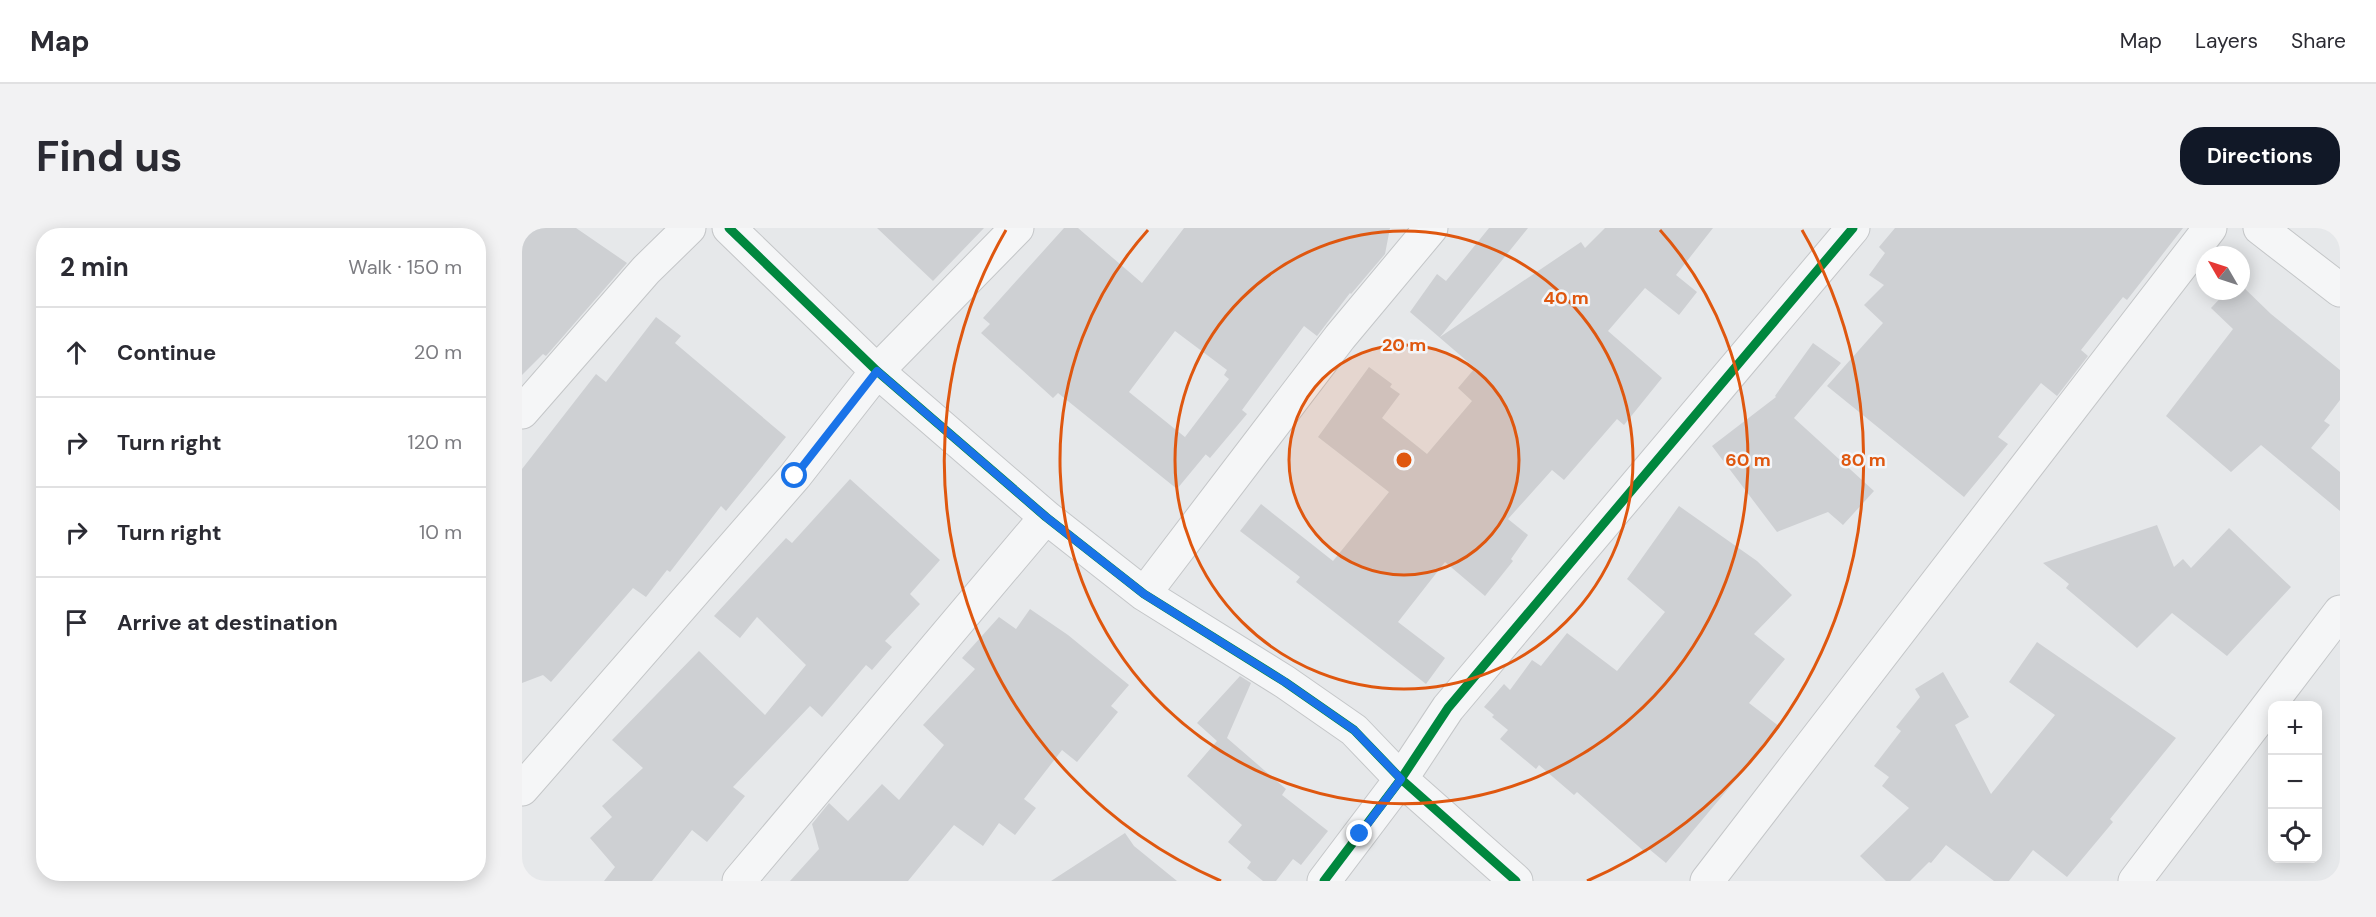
<!DOCTYPE html>
<meta charset="utf-8">
<style>
body{margin:0;font-family:"DM Sans",sans-serif;background:#f2f2f3;color:#2b2b33}
.controls{position:absolute;right:18px;bottom:18px;display:grid;overflow:hidden;border-radius:12px;box-shadow:0 3px 15px #0003}
.controls button{width:54px;height:54px;display:grid;place-items:center;padding:0;border:0;border-bottom:2px solid #e1e1e2;background:#fff;color:#2b2b33;font:30px sans-serif}
.compass{position:absolute;left:1674px;top:18px;width:54px;height:54px;border-radius:50%;background:#fff;box-shadow:0 3px 15px #0003;rotate:309deg}
.stop{position:absolute;width:18px;height:18px;margin:-14px;border:4px solid #1a73e8;border-radius:50%;background:#fff}
.stop.end{background:#1a73e8;border-color:#fff;box-shadow:0 2px 6px #0008}
.list{margin:0;padding:0;list-style:none}
h2{display:flex;justify-content:space-between;align-items:center;height:78px;margin:0;padding:0 24px;font-size:26px}
h2 small{font-size:20px;font-weight:400;color:#7c7c81}
.list li{display:grid;grid-template-columns:39px 1fr auto;gap:18px;align-items:center;box-sizing:border-box;height:90px;padding:0 24px;border-top:2px solid #e1e1e2}
.list b{display:block;font-size:22px;white-space:nowrap}
.list em{font-size:20px;font-style:normal;color:#7c7c81}
.icon{flex:none;width:33px;height:33px;fill:none;stroke:currentColor;stroke-width:2;stroke-linecap:round;stroke-linejoin:round}
.map{position:relative;flex:none;width:1818px;height:653px;overflow:hidden;border-radius:24px}
header{display:flex;align-items:center;gap:36px;box-sizing:border-box;height:84px;padding:0 30px;background:#fff;border-bottom:2px solid #e1e1e2}
header strong{font-size:28px}
nav{display:flex;gap:33px;margin-inline-start:auto;font-size:21px}
.intro{display:flex;align-items:center;justify-content:space-between;box-sizing:border-box;height:144px;padding:0 36px}
h1{margin:0;font-size:42px}
.button{padding:15px 27px;border-radius:24px;background:#111827;color:#fff;font-size:21px;font-weight:700}
main{display:flex;gap:36px;padding:0 36px}
aside{flex:1;background:#fff;border-radius:24px;box-shadow:0 3px 15px #0003}
.map>svg:first-child{display:block}
.building{fill:#ced0d3}
.lines{fill:none;stroke-linecap:round;stroke-linejoin:round}
.minor-casing{stroke:#c4c6c8;stroke-width:35}
.minor{stroke:#f5f6f7;stroke-width:33}
.cycleway-casing{stroke:#f4f6f9;stroke-width:13}
.cycleway{stroke:#00873e;stroke-width:9}
.route{stroke:#1a73e8;stroke-width:8}
.ring{fill:none;stroke:#df570f;stroke-width:3}
.centre{fill:#df570f;stroke:#f4f6f9;stroke-width:3}
.ring-label{font-size:18px;text-anchor:middle;font-weight:bold;fill:#df570f;stroke:#f4f6f9;stroke-width:5;stroke-linejoin:round;paint-order:stroke}
</style>
<header>
<strong>Map</strong>
<nav><a>Map</a><a>Layers</a><a>Share</a></nav>
</header>
<div class="intro"><h1>Find us</h1><a class="button">Directions</a></div>
<main>
<aside>
<h2>2 min<small>Walk · 150 m</small></h2>
<ul class="list">
<li><svg class="icon" aria-label="ahead" viewBox="0 0 24 24"><path d="M12 20V5M6 11l6-6 6 6"/></svg><div><b>Continue</b></div><em>20 m</em></li>
<li><svg class="icon" aria-label="right" viewBox="0 0 24 24"><path d="M7 20v-9h11M14 6l5 5-5 5"/></svg><div><b>Turn right</b></div><em>120 m</em></li>
<li><svg class="icon" aria-label="right" viewBox="0 0 24 24"><path d="M7 20v-9h11M14 6l5 5-5 5"/></svg><div><b>Turn right</b></div><em>10 m</em></li>
<li><svg class="icon" aria-label="arrive" viewBox="0 0 24 24"><path d="M6 21V4h12l-3 4 3 4H6"/></svg><div><b>Arrive at destination</b></div></li>
</ul>
</aside>
<div class="map">
<svg width="1818" height="653" viewBox="0 0 1818 653">
<rect width="100%" height="100%" fill="#e6e8ea"/>
<path class="building" d="M0 0H54L105 35 24 128 21 126 0 147Z
M355 0H462L411 53Z
M542 0H556L620 55 662 0H868L863 26 829 66 828 65 795 108 782 98 720 182 725 186 688 230 663 209 707 151 702 147 705 142 653 103 607 164 684 226 655 261 536 165 531 170 459 105 468 96 461 90Z
M967 0H1006L918 109 1059 14 1063 20 1083 0H1191L1154 47 1175 64 1157 87 1123 60 1086 103 1140 150 1102 197 1095 191 1042 252 1030 242 986 291 1006 307 989 331 991 333 963 368 923 334 876 394 923 430 904 456 774 354 778 349 718 303 739 276 811 333 867 264 796 209 847 139 870 156 868 159 878 166 860 190 905 226 950 173 936 160 953 140 888 84 915 46 924 53Z
M1373 0H1661L1605 72 1601 69 1559 122 1566 128 1535 168 1519 155 1476 209 1486 216 1442 269 1305 158 1361 95 1342 77 1362 57 1347 47 1363 25 1357 19Z
M1719 57 1749 86 1818 142V172L1802 193 1808 197 1789 220 1818 244V283L1739 217 1709 244 1644 188 1711 101 1689 80 1705 63H1719Z
M134 89 159 108 153 115 264 209 204 283 199 278 148 344 145 342 124 369 111 360 29 454 21 447 0 455V241L74 146 84 154Z
M1291 115 1319 135 1272 190 1352 263 1321 297 1306 284 1255 304 1190 218 1254 169 1253 168Z
M328 251 418 332 388 366 398 376 363 413 370 419 350 442 344 437 300 489 288 478 211 559 223 568 185 614 170 602 130 653H82L93 639 68 610 90 589 80 578 121 540 90 512 177 423 243 487 284 437 235 389 218 410 192 388 264 310 270 315Z
M1157 278 1235 333 1270 367 1232 406 1263 431 1227 475 1258 499 1144 635 1127 621 1124 625 1055 564 1052 567 1017 537 1014 541 978 511 986 502 970 489 972 487 962 479 982 456 988 462 1010 432 1019 438 1045 405 1095 443 1143 384 1105 351Z
M1635 297 1652 339 1661 331 1669 340 1707 300 1769 359 1705 428 1650 385 1615 420 1544 360 1547 356 1521 335Z
M508 381 546 407 607 457 589 478 596 484 555 534 540 522 502 571 514 580 493 607 477 595 461 618 432 597 386 653H268L297 621 290 596 307 575 326 593 360 556 377 572 422 517 401 497 453 441 440 430 477 389 494 401Z
M1515 414 1654 510 1588 591 1591 594 1545 649 1511 622 1487 653H1472L1424 617 1409 635 1407 634 1388 653H1364L1338 628 1387 580 1360 558 1367 549 1352 538 1379 503 1374 499 1398 469 1393 461 1421 444 1447 489 1433 497 1469 566 1533 487 1487 454Z
M718 448 729 455 705 510 764 561 760 567 806 603 779 637 771 631 754 653H741L725 640 729 634 706 614 720 597 665 548 695 513 675 495Z
M603 605 612 618 655 653H529Z"/>
<g class="lines">
<g class="minor-casing">
<path id="minor" d="M207 0 355 143 524 289 622 366 763 454 832 502 879 551 994 653
M1738 0 1818 62
M0 184 124 42 167 0
M622 366 818 109 909 0
M0 561 273 248 355 143 495 0
M217 653 524 289
M802 653 879 551 926 480 1331 0
M1185 653 1688 0
M1613 653 1818 384"/>
</g>
<use href="#minor" class="minor"/>
<g class="cycleway-casing">
<path id="cycleway" d="M207 0 355 143 524 289 622 366 763 454 832 502 879 551 994 653
M802 653 879 551 926 480 1331 0"/>
</g>
<use href="#cycleway" class="cycleway"/>
</g>
<g class="lines">
<path class="route" d="M273 248 355 143 524 289 622 366 763 454 832 502 879 551 838 606"/>
</g>
<circle cx="882" cy="232" r="115" fill="#df570f" fill-opacity=".12"/>
<g class="ring">
<circle cx="882" cy="232" r="115"/>
<circle cx="882" cy="232" r="229"/>
<path d="M1138 2A344 344 0 1 1 626 2"/>
<path d="M699 653A459 459 0 0 1 484 2M1280 2A459 459 0 0 1 1065 653"/>
</g>
<circle cx="882" cy="232" r="9" class="centre"/>
<g class="ring-label">
<text x="1044" y="76">40 m</text>
<text x="882" y="123">20 m</text>
<text x="1226" y="238">60 m</text>
<text x="1341" y="238">80 m</text>
</g>
</svg>
<div class="controls">
<button>+</button>
<button>−</button>
<button><svg class="icon" aria-label="locate" viewBox="0 0 24 24"><circle cx="12" cy="12" r="6"/><path d="M12 2v4M12 18v4M2 12h4M18 12h4"/></svg></button>
</div>
<svg class="compass" viewBox="-18 -18 36 36"><path d="M0-13l5 13h-10z" fill="#e53935"/><path d="M0 13l5-13h-10z" fill="#7c7c81"/></svg>
<div class="stop" style="left:273px;top:248px"></div>
<div class="stop end" style="left:838px;top:606px"></div>
</div>
</main>
